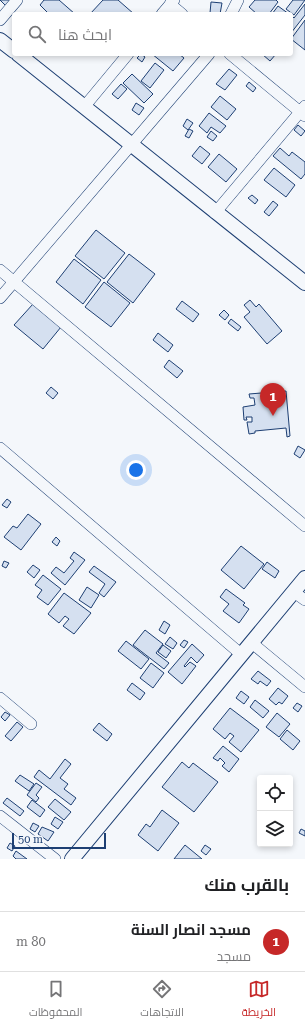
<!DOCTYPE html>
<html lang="ar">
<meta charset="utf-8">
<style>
body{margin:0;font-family:"Roboto Serif",Cairo,serif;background:#f2f2f2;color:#202124;direction:rtl}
.controls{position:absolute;right:12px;bottom:12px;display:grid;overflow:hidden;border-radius:4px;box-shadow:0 2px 6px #0003}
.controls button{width:36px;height:36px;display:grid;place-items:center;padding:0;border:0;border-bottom:1px solid #e0e0e0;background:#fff;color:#202124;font:20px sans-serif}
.scale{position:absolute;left:12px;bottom:10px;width:94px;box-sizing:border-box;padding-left:4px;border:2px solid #1d3f73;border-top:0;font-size:11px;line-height:14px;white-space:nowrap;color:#1d3f73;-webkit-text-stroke:3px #f4f7fb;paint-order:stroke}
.you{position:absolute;left:136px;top:470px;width:14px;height:14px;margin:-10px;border:3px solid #fff;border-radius:50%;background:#1a73e8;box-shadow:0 0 0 6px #1a73e833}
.badge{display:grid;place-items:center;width:26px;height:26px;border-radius:50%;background:#c62828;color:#fff;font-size:13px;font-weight:700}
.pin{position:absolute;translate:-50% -33px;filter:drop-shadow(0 1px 2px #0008)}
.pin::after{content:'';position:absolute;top:21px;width:14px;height:12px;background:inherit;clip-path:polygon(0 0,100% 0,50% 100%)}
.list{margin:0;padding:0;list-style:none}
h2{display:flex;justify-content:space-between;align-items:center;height:52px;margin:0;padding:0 16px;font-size:17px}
h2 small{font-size:13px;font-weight:400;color:#757577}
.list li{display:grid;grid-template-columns:26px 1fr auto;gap:12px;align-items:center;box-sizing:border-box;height:60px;padding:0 16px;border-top:1px solid #e0e0e0}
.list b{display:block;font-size:15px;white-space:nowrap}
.list p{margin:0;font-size:13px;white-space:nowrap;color:#757577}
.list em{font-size:13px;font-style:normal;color:#757577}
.icon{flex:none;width:22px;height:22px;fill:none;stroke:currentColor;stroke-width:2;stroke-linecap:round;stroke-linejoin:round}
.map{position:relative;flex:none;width:305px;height:859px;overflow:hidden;direction:ltr}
.search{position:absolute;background:#fff;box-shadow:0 2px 6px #0003;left:12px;right:12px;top:12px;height:44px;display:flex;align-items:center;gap:10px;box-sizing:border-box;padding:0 14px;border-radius:4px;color:#757577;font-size:15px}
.sheet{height:112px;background:#fff}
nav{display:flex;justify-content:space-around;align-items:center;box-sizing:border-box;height:56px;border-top:1px solid #e0e0e0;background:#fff;font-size:11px;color:#757577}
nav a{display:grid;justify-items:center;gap:2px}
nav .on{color:#c62828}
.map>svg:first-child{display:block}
.building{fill:#d5e0f0;stroke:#1d3f73}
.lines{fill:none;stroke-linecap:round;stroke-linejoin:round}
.minor-casing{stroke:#1d3f73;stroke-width:12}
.tertiary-casing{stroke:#1d3f73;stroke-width:16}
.minor{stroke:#f4f7fb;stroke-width:11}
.tertiary{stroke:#f4f7fb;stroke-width:14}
</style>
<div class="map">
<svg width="305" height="859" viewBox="0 0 305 859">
<rect width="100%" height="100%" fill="#f4f7fb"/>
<path class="building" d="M0 0H14L8 8Z
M44 0H59L75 14H49L40 5Z
M103 0H118L134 14H90Z
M255 0H276L278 2 269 14H257L249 7Z
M293 0H305L294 15 286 9Z
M211 2 222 3 220 14 210 13Z
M305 4V15L291 33V15L294 18Z
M278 6 289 14H272Z
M305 20V50L291 39Z
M141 54 145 57 142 62 137 58Z
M152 54H179L184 58 173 71Z
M262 54H276L270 61Z
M155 63 164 70 150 88 141 81Z
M229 69 237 75 225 90 216 84Z
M132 74 153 94 144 103 123 83Z
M249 82 256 88 253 92 246 86Z
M121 84 127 89 118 99 112 94Z
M220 96 236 109 227 120 211 107Z
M136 103 144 108 139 115 132 110Z
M209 113 226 126 220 133 211 127 207 133 199 126Z
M187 119 193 123 188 130 183 126Z
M298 125 305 131 301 136 294 130Z
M189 129 193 131 189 138 185 136Z
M211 131 217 136 213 141 207 137Z
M200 146 210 154 202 164 192 156Z
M280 148 289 156 292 152 305 162V174L301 179 273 156Z
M219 154 237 169 226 182 208 167Z
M274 168 295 185 286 197 264 180Z
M252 195 258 200 255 204 248 198Z
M273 201 278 205 269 216 264 212Z
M96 230 125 253 104 279 75 256Z
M129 254 155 274 133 303 107 282Z
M74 259 101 280 83 304 56 282Z
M104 282 130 303 111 327 85 307Z
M250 300 256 307 259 304 282 331 267 344 244 317 250 312 244 305Z
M182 301 199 314 193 322 176 309Z
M33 304 61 327 43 349 14 325Z
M224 310 229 315 225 320 219 315Z
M231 319 241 327 238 331 228 323Z
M158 333 173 345 168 352 153 340Z
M169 360 183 371 177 378 164 367Z
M51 387 58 393 53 399 46 393Z
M286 391 290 436 287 437 286 428 255 431V433L249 434 247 422H252V417H246L247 420H244L243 407 255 405 254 398H250L249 394Z
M298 446 305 450 300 458 294 454Z
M7 499 11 502 7 508 2 505Z
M28 514 41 524 21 550 4 537 13 526 17 528Z
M56 537 60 541 57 546 52 542Z
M241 546 264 564 244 589 221 570Z
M74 552 85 560 65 585 51 573 56 567 64 573 74 561 70 558Z
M4 561 9 563 6 568 2 566Z
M267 562 279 571 275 578 262 569Z
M33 565 40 570 34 578 27 572Z
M94 566 116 582 104 597 99 593 105 584 89 572Z
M43 575 61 589 48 605 37 597 42 590 35 585Z
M87 587 99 595 91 608 79 600Z
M226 589 245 603 243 605 249 609 239 623 223 611 229 604 220 597Z
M64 593 91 613 74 634 63 626 69 619 65 616 59 623 48 614Z
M164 621 170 625 165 634 159 630Z
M145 630 163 644 156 653 169 663 164 669 133 645Z
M170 637 177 643 173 649 165 644Z
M184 640 188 642 184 648 180 645Z
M126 641 149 659 141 669 118 651Z
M192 644 204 655 197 663 191 657 184 666 185 667 190 662 196 666 182 684 168 672Z
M163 645 171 651 166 658 158 652Z
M151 663 164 673 153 688 140 678Z
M258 671 271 681 267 686 260 681 258 684 251 679Z
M132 683 145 693 140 700 127 690Z
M278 688 288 696 282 704 279 702 276 705 269 699Z
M241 691 249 697 244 704 236 698Z
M255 700 269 711 263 718 250 707Z
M297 703 302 706 298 712 293 708Z
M230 708 259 730 241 752 229 742 234 736 230 733 225 739 213 729Z
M5 712 10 715 5 721 1 717Z
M277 713 290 724 279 737 266 727Z
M17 722 23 727 11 741 5 736Z
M99 723 112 734 107 741 93 730Z
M287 730 300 741 293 750 280 739Z
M223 746 239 759 229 772 222 766 225 763 220 758 218 761 213 758Z
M65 759 71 764 60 778 68 784 64 789 76 798 71 805 34 777 39 770 50 779Z
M182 762 189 768 193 763 218 782 194 812 162 787Z
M20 775 34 784 29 791 15 781Z
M36 783 42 787 36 795 39 798 36 802 27 795Z
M7 798 24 811 20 816 3 803Z
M55 799 71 812 64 820 48 807Z
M32 800 45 810 40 817 27 807Z
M162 810 179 823 158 851 138 835 146 824 150 827Z
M55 817 63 822 58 829 51 824Z
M33 823 39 826 35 832 30 829Z
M42 827 54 832 48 841 38 834Z
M301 829 305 831V836L299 833Z
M10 843 15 846 12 851 7 848Z
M185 845 202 859H174Z
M205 845 211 849 206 855 201 851Z
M16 851 27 859H16L13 856Z"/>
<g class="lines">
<g class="minor-casing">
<path id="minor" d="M170 4 182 14
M162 14 174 0
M231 14 238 0
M0 20 17 0
M230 54 305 116
M84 107 128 54
M215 213 305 106
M0 270 305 526
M0 298 209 54
M0 448 242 655
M294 592 305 600
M252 643 305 687
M0 698 31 724
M0 816 55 859"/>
</g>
<g class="tertiary-casing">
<path id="tertiary" d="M0 40 14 51
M18 54 305 283
M72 859 305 578"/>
</g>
<use href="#minor" class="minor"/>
<use href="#tertiary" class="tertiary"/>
</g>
</svg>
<div class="controls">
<button><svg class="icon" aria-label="locate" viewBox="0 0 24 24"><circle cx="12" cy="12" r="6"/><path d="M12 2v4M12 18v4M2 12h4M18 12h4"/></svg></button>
<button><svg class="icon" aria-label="layers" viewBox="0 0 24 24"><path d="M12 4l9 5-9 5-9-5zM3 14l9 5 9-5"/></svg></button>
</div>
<div class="scale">50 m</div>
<div class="you"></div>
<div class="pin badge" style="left:273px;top:416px">1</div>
<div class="search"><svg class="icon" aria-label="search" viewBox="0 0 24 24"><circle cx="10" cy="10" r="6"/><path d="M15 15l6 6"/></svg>ابحث هنا</div>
</div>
<section class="sheet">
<h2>بالقرب منك<small></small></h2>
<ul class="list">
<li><span class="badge">1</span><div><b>مسجد انصار السنة</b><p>مسجد</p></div><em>80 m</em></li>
</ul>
</section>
<nav>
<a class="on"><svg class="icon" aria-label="map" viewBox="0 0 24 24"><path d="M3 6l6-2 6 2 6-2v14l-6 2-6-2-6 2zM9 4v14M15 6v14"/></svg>الخريطة</a>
<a><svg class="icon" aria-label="directions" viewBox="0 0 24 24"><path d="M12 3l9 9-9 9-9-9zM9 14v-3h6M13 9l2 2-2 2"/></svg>الاتجاهات</a>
<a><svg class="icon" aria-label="saved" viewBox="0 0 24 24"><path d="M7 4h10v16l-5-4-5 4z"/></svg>المحفوظات</a>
</nav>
